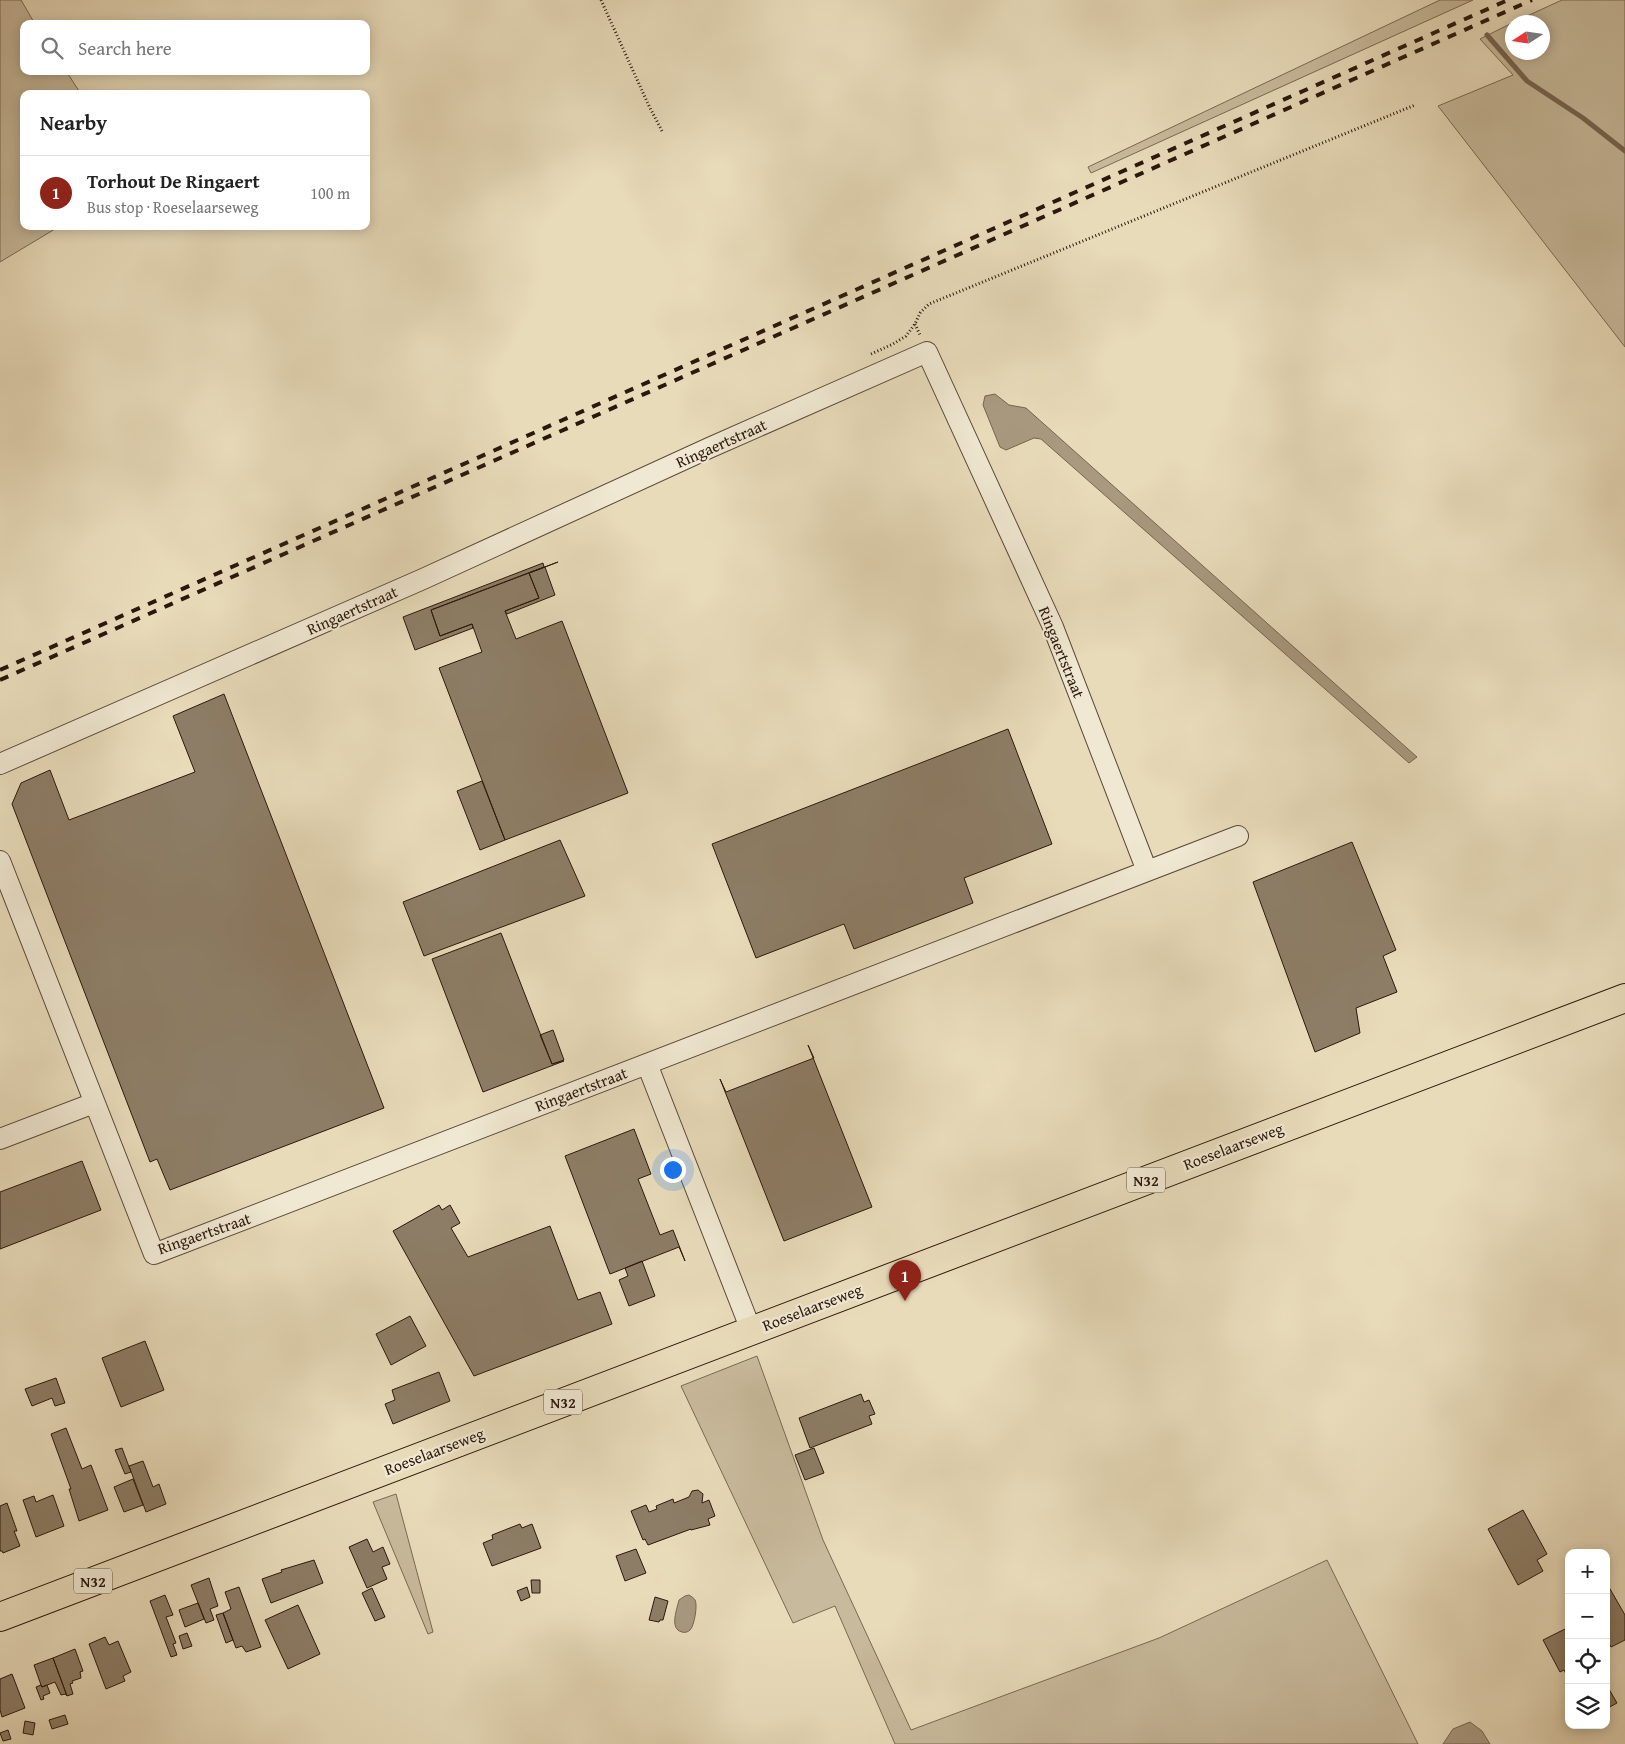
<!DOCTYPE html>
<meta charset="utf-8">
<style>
body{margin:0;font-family:"Gentium Book Plus",serif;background:#f2f2f2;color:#222}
.controls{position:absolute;right:15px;bottom:15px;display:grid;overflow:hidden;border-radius:10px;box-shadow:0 2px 12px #0003}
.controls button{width:45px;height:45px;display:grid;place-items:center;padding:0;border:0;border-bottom:1px solid #e0e0e0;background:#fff;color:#222;font:25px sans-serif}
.compass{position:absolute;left:1505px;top:15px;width:45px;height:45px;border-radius:50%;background:#fff;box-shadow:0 2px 12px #0003;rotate:258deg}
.you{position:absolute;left:672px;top:1169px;width:18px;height:18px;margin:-12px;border:4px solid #fff;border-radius:50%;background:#1a73e8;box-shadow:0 0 0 8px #1a73e833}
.badge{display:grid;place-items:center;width:32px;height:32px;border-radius:50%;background:#8f2418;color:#fff;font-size:16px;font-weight:700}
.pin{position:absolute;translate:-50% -41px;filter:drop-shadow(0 1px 2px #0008)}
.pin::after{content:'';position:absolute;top:26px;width:18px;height:15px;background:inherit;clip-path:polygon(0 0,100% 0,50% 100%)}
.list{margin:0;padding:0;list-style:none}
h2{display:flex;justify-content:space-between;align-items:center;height:65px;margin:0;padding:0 20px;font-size:21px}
h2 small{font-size:16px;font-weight:400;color:#767676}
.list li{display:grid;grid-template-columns:32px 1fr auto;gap:15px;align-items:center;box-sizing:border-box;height:75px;padding:0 20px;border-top:1px solid #e0e0e0}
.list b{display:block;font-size:19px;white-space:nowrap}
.list p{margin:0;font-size:16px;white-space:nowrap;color:#767676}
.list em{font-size:16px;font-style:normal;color:#767676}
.icon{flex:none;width:28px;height:28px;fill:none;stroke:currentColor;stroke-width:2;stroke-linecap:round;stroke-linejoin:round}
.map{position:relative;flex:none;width:1625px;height:1744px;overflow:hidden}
.search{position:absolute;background:#fff;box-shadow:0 2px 12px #0003;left:20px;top:20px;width:350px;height:55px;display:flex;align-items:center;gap:12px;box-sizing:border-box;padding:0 18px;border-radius:10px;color:#767676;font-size:19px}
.panel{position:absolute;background:#fff;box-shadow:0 2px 12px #0003;left:20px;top:90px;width:350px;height:140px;border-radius:10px}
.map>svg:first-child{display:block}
.green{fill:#c8ba9c;stroke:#7a6954}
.water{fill:#a8997f;stroke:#766551}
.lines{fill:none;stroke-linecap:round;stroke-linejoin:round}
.stream{stroke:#766551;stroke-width:5}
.building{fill:#8d7d66;stroke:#2b180c}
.minor-casing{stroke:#5a4938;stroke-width:22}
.primary-casing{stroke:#2b180c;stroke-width:30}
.path{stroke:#2b180c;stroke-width:3;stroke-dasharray:1 2.5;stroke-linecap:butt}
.minor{stroke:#f0e8d2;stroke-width:20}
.primary{stroke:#e8dbba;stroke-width:28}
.rail{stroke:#2b180c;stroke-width:4;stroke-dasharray:9 9;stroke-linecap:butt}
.labels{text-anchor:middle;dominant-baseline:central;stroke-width:4.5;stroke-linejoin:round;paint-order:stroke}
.shield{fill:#f0e8d2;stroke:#665647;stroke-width:1}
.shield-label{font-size:15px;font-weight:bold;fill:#2b180c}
.street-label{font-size:16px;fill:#2b180c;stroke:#f0e8d2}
</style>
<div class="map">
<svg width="1625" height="1744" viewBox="0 0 1625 1744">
<rect width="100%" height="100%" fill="#e8dbba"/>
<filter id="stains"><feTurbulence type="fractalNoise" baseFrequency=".004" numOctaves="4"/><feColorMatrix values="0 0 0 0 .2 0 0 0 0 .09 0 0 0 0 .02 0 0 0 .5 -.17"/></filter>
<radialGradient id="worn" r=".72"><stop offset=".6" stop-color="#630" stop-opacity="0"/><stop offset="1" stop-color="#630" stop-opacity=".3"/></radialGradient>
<path class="green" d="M0 0H21L35 24H24V71H66L81 94H24V226H60L0 262Z
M1440 0H1473L1091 173 1088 167Z
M1562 0H1625V347L1438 106 1513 75 1480 39 1512 23V52H1542V22H1514Z
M757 1356 823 1540 911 1730 1159 1638 1327 1560 1418 1744H895L835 1606 793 1623 681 1386Z
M396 1494 433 1632 428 1634 373 1502Z"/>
<path class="water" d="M995 394 1009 405 1026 408 1417 757 1409 763 1041 439 1034 438 1006 450 1000 447 983 405 985 396Z
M689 1595C692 1597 694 1598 695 1600 698 1605 694 1627 690 1630 688 1632 685 1633 682 1632 669 1629 677 1609 679 1600L685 1596Z
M1470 1722 1482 1731 1490 1744H1443L1453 1729Z"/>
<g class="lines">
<path class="stream" d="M1487 35 1527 81 1583 118 1625 151"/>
</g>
<path class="building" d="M558 562 529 573 539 598 505 611 516 639 562 621 628 793 505 840 439 668 482 652 472 624 440 636 431 610Z
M543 563 544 567 431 610 440 636 472 624 473 628 415 650 403 617Z
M545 567 555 595 507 614 505 611 539 598 529 573Z
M224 694 384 1108 170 1190 157 1159 150 1162 12 804 21 783 50 770 69 820 195 772 173 716Z
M1008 729 1052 844 964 878 973 903 854 949 844 924 756 958 712 844Z
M482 781 505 840 480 850 457 791Z
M560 840 585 896 424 956 403 902Z
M1352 842 1396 950 1383 956 1397 992 1356 1008 1360 1033 1315 1052 1253 882Z
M501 933 552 1064 564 1061 483 1092 432 959Z
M553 1030 564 1060 552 1064 540 1035Z
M808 1045 872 1207 784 1241 720 1079 726 1092 814 1058Z
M634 1129 651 1174 638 1179 660 1235 673 1230 685 1261 679 1247 610 1274 565 1156Z
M82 1161 101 1210 0 1249V1192Z
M439 1205 442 1210 450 1205 460 1223 451 1228 468 1257 550 1226 578 1300 600 1292 612 1324 474 1376 393 1231Z
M642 1261 655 1296 629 1306 619 1280 628 1276 625 1268Z
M410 1316 426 1346 391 1365 376 1334Z
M145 1341 164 1390 121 1407 102 1358Z
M439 1372 450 1401 393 1424 385 1404 395 1400 392 1390Z
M56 1378 65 1403 55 1406 52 1398 32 1406 25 1389Z
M861 1394 864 1402 869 1400 875 1414 869 1416 872 1424 810 1448 799 1418Z
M66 1428 82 1469 91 1465 108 1510 79 1521 69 1489H71L51 1434Z
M122 1448 131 1472 125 1474 115 1450Z
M814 1448 824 1473 805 1480 795 1455Z
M143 1461 153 1487 159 1484 166 1504 146 1512 129 1466Z
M133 1479 143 1505 124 1512 114 1487Z
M698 1490 703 1494 702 1503 709 1500 715 1516 708 1519 710 1525 691 1530V1529L648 1545 645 1539 643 1540 631 1511 646 1505 649 1512 657 1509 656 1506 673 1499 674 1503 689 1497 692 1491Z
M53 1495 64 1526 36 1537 23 1500 34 1496 36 1502Z
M7 1503 17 1531H14L20 1546 3 1553 2 1551H0V1506Z
M1523 1510 1547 1554 1537 1560 1543 1571 1518 1585 1488 1529Z
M520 1524 522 1528 532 1524 541 1548 492 1566 483 1543 493 1539 492 1535Z
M367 1539 373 1552 383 1547 390 1564 382 1567 387 1579 367 1588 349 1547Z
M636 1549 646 1573 625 1581 616 1556Z
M314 1560 323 1583 271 1603 262 1579 282 1572 281 1570Z
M209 1578 218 1606 210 1609 214 1620 206 1623 191 1585Z
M531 1580H540V1593H532Z
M1606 1582 1625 1615V1640L1611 1647 1606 1638Z
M239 1587 261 1647 246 1652 242 1646 236 1648 223 1613 231 1609 225 1592Z
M527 1587 530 1597 521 1601 517 1591Z
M372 1588 385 1617 375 1621 362 1593Z
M165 1595 173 1615 166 1617 176 1643 173 1644 177 1655 171 1657 150 1601Z
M655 1597 668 1601 663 1620H660L659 1622 649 1620Z
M198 1603 204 1619 185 1627 179 1610Z
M298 1605 320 1654 288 1669 265 1620Z
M223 1613 233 1640 226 1643 216 1615Z
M1569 1627V1680L1564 1670 1560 1672 1543 1640Z
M187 1633 192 1646 183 1649 179 1636Z
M105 1637 109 1645 118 1641 131 1672 123 1676 125 1681 106 1689 89 1644Z
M75 1649 83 1671 80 1672 81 1678 72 1681 73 1683 70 1684 73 1694 67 1696 53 1658Z
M53 1658 67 1696 65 1694 61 1695 55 1682 42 1687 41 1685 34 1665Z
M12 1674 25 1708 2 1717 0 1710V1679Z
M1606 1684 1617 1703 1606 1709Z
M41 1685 42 1687 47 1685 50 1693 43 1696 44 1699 41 1700 36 1687Z
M65 1715 68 1724 52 1729 49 1720Z
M25 1721 35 1723 33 1735 23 1733Z
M8 1730 11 1739 3 1741 0 1733Z"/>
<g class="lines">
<g class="minor-casing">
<path id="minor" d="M0 764 423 579 709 448 927 352 1053 627 1147 871
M0 861 154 1254 1238 836
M647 1064 751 1330
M0 1139 94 1103"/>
</g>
<g class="primary-casing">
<path id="primary" d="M0 1617 1625 998"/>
</g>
<path class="path" d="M601 0 649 106 662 131
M915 324 920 335
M871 354 893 344 906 336 915 324 920 313 929 304 1415 105"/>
<use href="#minor" class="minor"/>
<use href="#primary" class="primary"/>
<path class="rail" d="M0 670 1508 0
M0 680 1532 0"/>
</g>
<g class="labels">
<g class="shield">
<rect x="1127" y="1167.5" width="38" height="25" rx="4"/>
<rect x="544" y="1389.5" width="38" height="25" rx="4"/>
<rect x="74" y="1568.5" width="38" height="25" rx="4"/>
</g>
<g class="shield-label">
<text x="1146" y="1180">N32</text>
<text x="563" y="1402">N32</text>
<text x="93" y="1581">N32</text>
</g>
<g class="street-label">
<text transform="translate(721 443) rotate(-24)">Ringaertstraat</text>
<text transform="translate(352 610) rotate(-24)">Ringaertstraat</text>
<text transform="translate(1062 652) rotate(68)">Ringaertstraat</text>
<text transform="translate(581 1089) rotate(-21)">Ringaertstraat</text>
<text transform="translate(1233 1146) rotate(-21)">Roeselaarseweg</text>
<text transform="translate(204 1233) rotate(-19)">Ringaertstraat</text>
<text transform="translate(812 1307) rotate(-21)">Roeselaarseweg</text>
<text transform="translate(434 1451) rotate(-21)">Roeselaarseweg</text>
</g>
</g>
<rect width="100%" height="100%" filter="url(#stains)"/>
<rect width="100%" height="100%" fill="url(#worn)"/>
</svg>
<div class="controls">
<button>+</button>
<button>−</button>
<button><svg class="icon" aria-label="locate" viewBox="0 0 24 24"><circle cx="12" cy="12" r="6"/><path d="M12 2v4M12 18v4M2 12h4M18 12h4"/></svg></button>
<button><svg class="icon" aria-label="layers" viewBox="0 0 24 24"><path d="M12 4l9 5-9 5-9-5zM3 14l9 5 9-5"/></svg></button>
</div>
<svg class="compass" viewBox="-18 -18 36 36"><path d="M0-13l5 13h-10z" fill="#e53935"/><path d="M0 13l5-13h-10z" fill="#767676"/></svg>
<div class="you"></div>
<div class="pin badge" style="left:905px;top:1301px">1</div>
<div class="search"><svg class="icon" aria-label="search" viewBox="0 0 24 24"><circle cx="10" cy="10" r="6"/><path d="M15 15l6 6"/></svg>Search here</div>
<section class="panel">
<h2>Nearby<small></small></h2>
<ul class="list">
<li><span class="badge">1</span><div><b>Torhout De Ringaert</b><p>Bus stop · Roeselaarseweg</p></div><em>100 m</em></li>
</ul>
</section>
</div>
